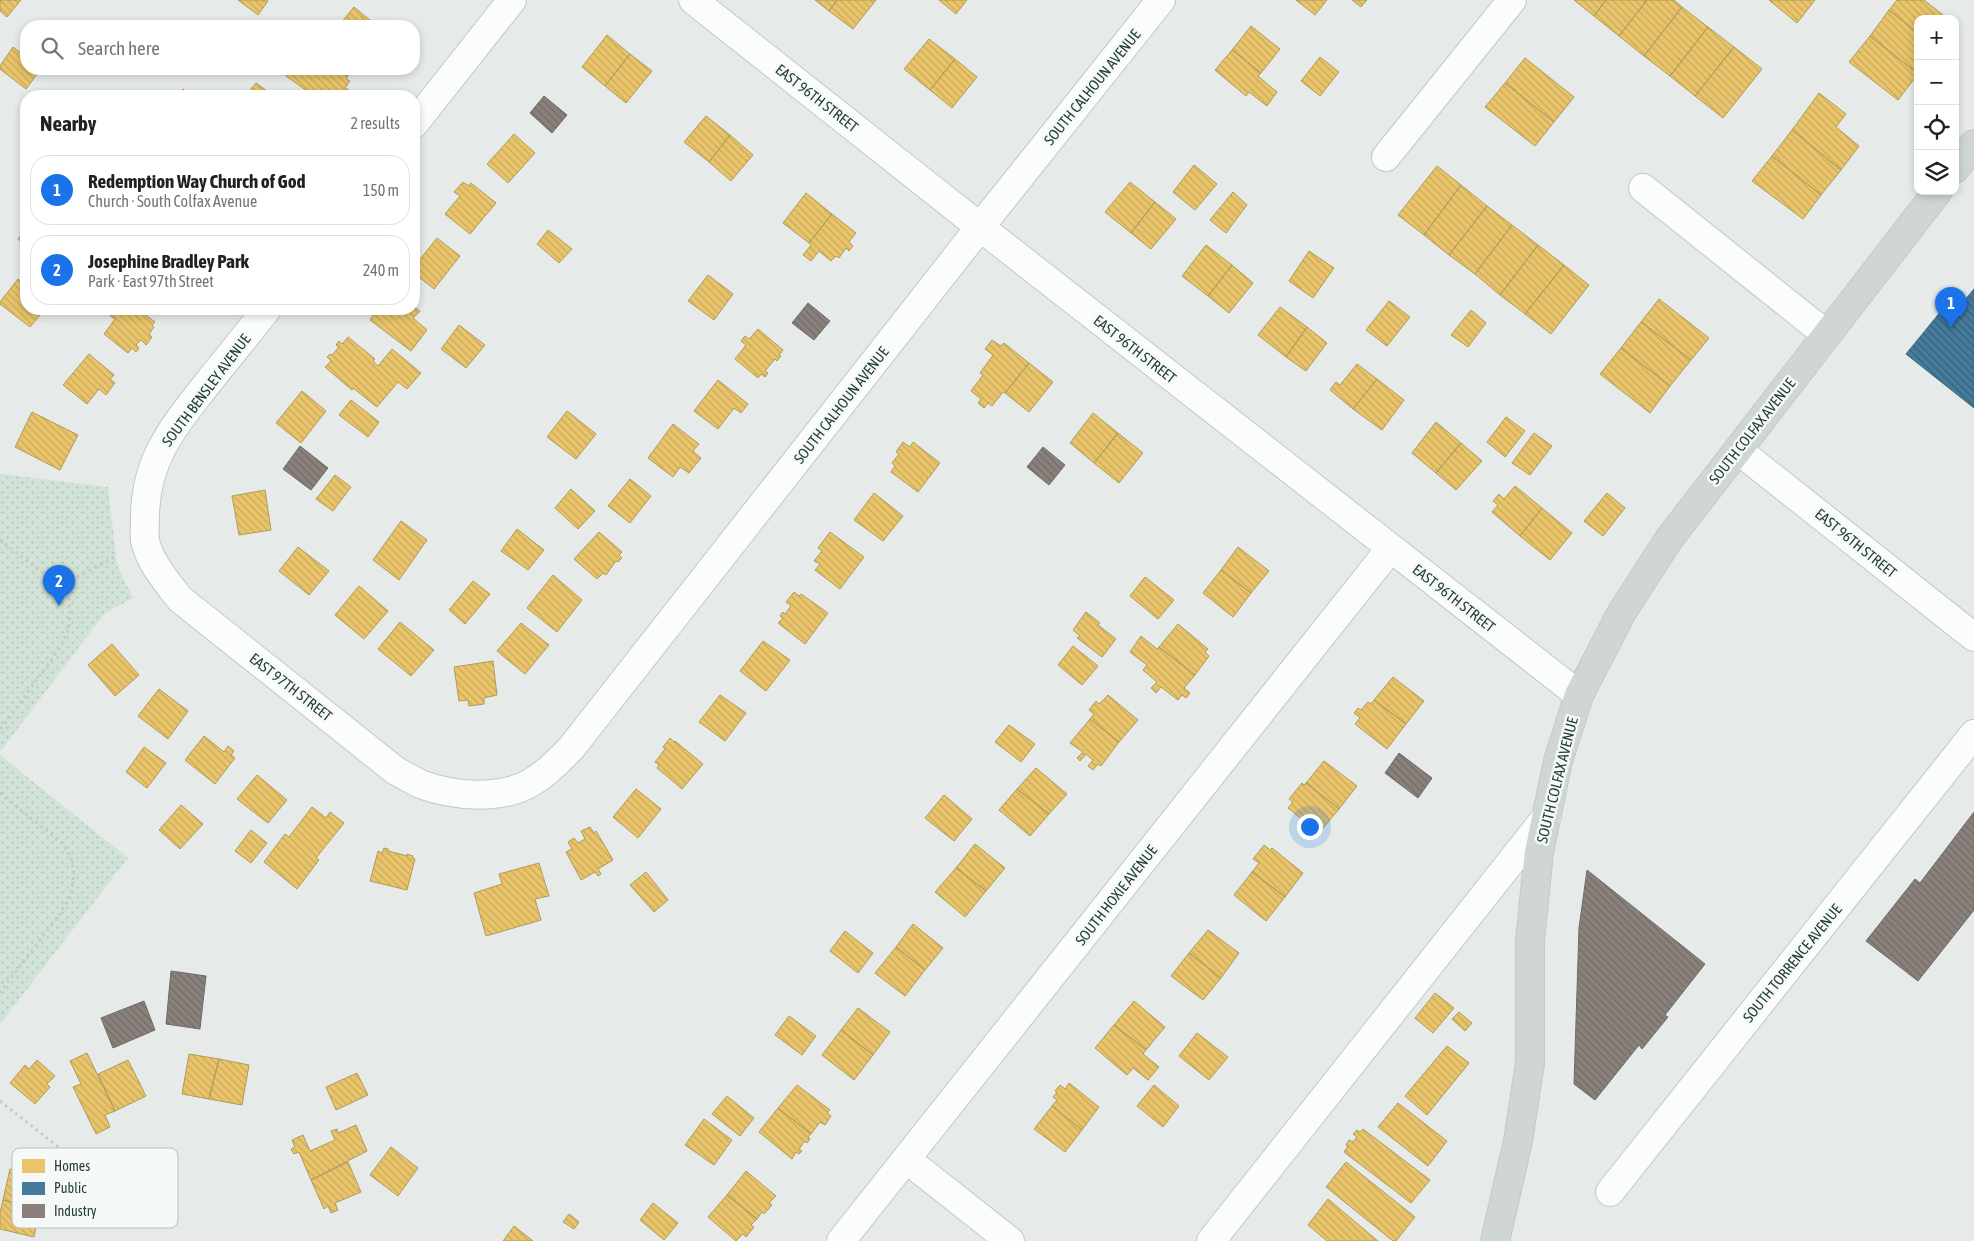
<!DOCTYPE html>
<meta charset="utf-8">
<style>
body{margin:0;font-family:"Asap Condensed",sans-serif;background:#f6f6f6;color:#202124}
.controls{position:absolute;right:15px;top:15px;display:grid;overflow:hidden;border-radius:10px;box-shadow:0 2px 8px #0003}
.controls button{width:45px;height:45px;display:grid;place-items:center;padding:0;border:0;border-bottom:1px solid #e0e0e0;background:#fff;color:#202124;font:25px sans-serif}
.you{position:absolute;left:1309px;top:826px;width:18px;height:18px;margin:-12px;border:4px solid #fff;border-radius:50%;background:#1a73e8;box-shadow:0 0 0 8px #1a73e833}
.badge{display:grid;place-items:center;width:32px;height:32px;border-radius:50%;background:#1a73e8;color:#fff;font-size:16px;font-weight:700}
.pin{position:absolute;translate:-50% -41px;filter:drop-shadow(0 1px 2px #0008)}
.pin::after{content:'';position:absolute;top:26px;width:18px;height:15px;background:inherit;clip-path:polygon(0 0,100% 0,50% 100%)}
.list{margin:0;padding:0;list-style:none}
h2{display:flex;justify-content:space-between;align-items:center;height:65px;margin:0;padding:0 20px;font-size:21px}
h2 small{font-size:16px;font-weight:400;color:#757577}
.list li{display:grid;grid-template-columns:32px 1fr auto;gap:15px;align-items:center;box-sizing:border-box;height:70px;margin:0 10px 10px;padding:0 10px;border:1px solid #e0e0e0;border-radius:20px}
.list b{display:block;font-size:19px;white-space:nowrap}
.list p{margin:0;font-size:16px;white-space:nowrap;color:#757577}
.list em{font-size:16px;font-style:normal;color:#757577}
.icon{flex:none;width:28px;height:28px;fill:none;stroke:currentColor;stroke-width:2;stroke-linecap:round;stroke-linejoin:round}
.map{position:relative;flex:none;width:1974px;height:1241px;overflow:hidden}
.search{position:absolute;background:#fff;box-shadow:0 2px 8px #0003;left:20px;top:20px;width:400px;height:55px;display:flex;align-items:center;gap:12px;box-sizing:border-box;padding:0 18px;border-radius:20px;color:#757577;font-size:19px}
.panel{position:absolute;background:#fff;box-shadow:0 2px 8px #0003;left:20px;top:90px;width:400px;height:225px;border-radius:20px}
.map>svg:first-child{display:block}
.park{fill:url(#park-dots)}
.homes{fill:url(#homes-back-hatch);stroke:#ae9c5b}
.public{fill:url(#public-back-hatch);stroke:#3b697e}
.industry{fill:url(#industry-back-hatch);stroke:#6b6d67}
.lines{fill:none;stroke-linecap:round;stroke-linejoin:round}
.minor-casing{stroke:#c3c8c6;stroke-width:30}
.major-casing{stroke:#c2cac7;stroke-width:30}
.path{stroke:#c2cbc7;stroke-width:3;stroke-dasharray:2.5 4;stroke-linecap:butt}
.minor{stroke:#fbfcfc;stroke-width:28}
.major{stroke:#cfd6d4;stroke-width:28}
.labels{text-anchor:middle;dominant-baseline:central;stroke-width:5;stroke-linejoin:round;paint-order:stroke}
.street-label{font-size:15px;fill:#243e37;stroke:#f5f9f7}
.key{fill:#f5f9f7;stroke:#b6c1bd;stroke-width:1}
.key-label{font-size:14px;fill:#243e37}
</style>
<div class="map">
<svg width="1974" height="1241" viewBox="0 0 1974 1241">
<defs>
<pattern id="park-dots" width="8" height="8" patternUnits="userSpaceOnUse" patternTransform="scale(1.25)"><rect width="8" height="8" fill="#d0e3d6"/><path d="M2 2h.1M6 6h.1" fill="none" stroke="#b2c4b8" stroke-width="1.8" stroke-linecap="round"/></pattern>
<pattern id="homes-back-hatch" width="6" height="6" patternUnits="userSpaceOnUse" patternTransform="scale(1.25)"><rect width="6" height="6" fill="#e9c46a"/><path d="M-1 5l2 2M0 0l6 6M5-1l2 2" fill="none" stroke="#c8a95c"/></pattern>
<pattern id="public-back-hatch" width="6" height="6" patternUnits="userSpaceOnUse" patternTransform="scale(1.25)"><rect width="6" height="6" fill="#457b9d"/><path d="M-1 5l2 2M0 0l6 6M5-1l2 2" fill="none" stroke="#36617a"/></pattern>
<pattern id="industry-back-hatch" width="6" height="6" patternUnits="userSpaceOnUse" patternTransform="scale(1.25)"><rect width="6" height="6" fill="#8a817c"/><path d="M-1 5l2 2M0 0l6 6M5-1l2 2" fill="none" stroke="#716b66"/></pattern>
</defs>
<rect width="100%" height="100%" fill="#e6ebe9"/>
<path class="park" d="M0 474 108 487 117 565 133 598 104 614 0 752Z
M0 755 128 858 0 1024Z"/>
<path class="homes" d="M0 0H21L7 17 0 11Z
M238 0H266L268 1 258 15Z
M815 0H837L829 11Z
M837 0H876L853 29 829 11Z
M939 0H967L956 14Z
M1296 0H1327L1315 15Z
M1352 0H1367L1361 7Z
M1574 0H1606L1594 16Z
M1606 0H1647L1619 36 1594 16Z
M1647 0H1674L1682 7 1644 56 1619 36Z
M1769 0H1815L1797 23Z
M1897 0H1924L1948 19H1918V33L1889 10Z
M354 7 377 26H343L340 24Z
M1682 7 1708 27 1670 76 1644 56Z
M1889 10 1918 33V74L1870 36Z
M1251 26 1280 49 1261 73 1232 50Z
M1708 27 1734 47 1695 96 1670 76Z
M607 35 630 54 605 86 582 67Z
M1870 36 1918 74 1898 100 1849 62Z
M929 39 955 59 930 90 904 69Z
M13 47 26 57V69H41L26 89 0 69V66Z
M1734 47 1762 69 1723 118 1695 96Z
M1232 50 1261 73 1258 76 1277 92 1267 106 1249 92 1246 96 1215 70Z
M630 54 652 71 626 103 605 86Z
M1320 57 1339 72 1320 96 1301 81Z
M1525 58 1574 97 1554 122 1505 83Z
M955 59 977 77 952 108 930 90Z
M291 69H339L348 76 346 79 350 81 345 88 349 90 344 96H314L286 76Z
M256 83 274 96H245Z
M1505 83 1554 122 1535 146 1485 107Z
M183 89 192 96H177Z
M1819 93 1846 114 1836 127 1859 146 1841 170 1792 130Z
M706 116 730 135 709 162 684 142Z
M1792 130 1841 170 1821 195 1772 156Z
M514 134 535 153 508 183 487 164Z
M730 135 753 155 731 181 709 162Z
M1772 156 1821 195 1803 219 1752 181Z
M1194 165 1217 184 1195 210 1173 192Z
M1437 166 1461 185 1424 235 1398 215Z
M463 182 469 186 471 183 496 203 470 234 445 214 460 196 454 192Z
M1130 182 1155 202 1131 233 1105 212Z
M1461 185 1487 206 1449 255 1424 235Z
M1233 192 1247 205 1226 233 1210 220Z
M806 193 832 214 809 243 783 223Z
M1155 202 1176 219 1151 249 1131 233Z
M1487 206 1512 225 1475 274 1449 255Z
M832 214 856 233 849 242 853 246 849 251 846 248 839 258 836 256 831 261 819 251 811 261 803 255 811 245 809 243Z
M1512 225 1538 245 1500 295 1475 274Z
M26 228V246L18 239Z
M548 230 572 249 559 263 537 244Z
M437 238 460 256 434 289 414 273V267Z
M1206 245 1232 265 1208 296 1182 276Z
M1538 245 1564 265 1525 314 1500 295Z
M1309 251 1334 268 1313 298 1289 281Z
M1232 265 1253 283 1229 313 1208 296Z
M1564 265 1589 285 1551 334 1525 314Z
M708 275 733 294 714 320 688 301Z
M18 279 26 286V309H45L30 327 0 304V302Z
M1659 299 1709 338 1691 360 1641 322Z
M1389 301 1410 317 1387 346 1366 330Z
M414 307 420 311 413 318 427 330 411 351 370 320 377 309H414Z
M1280 307 1307 327 1286 357 1258 335Z
M116 309 122 312 125 309H138L155 322 152 325 154 327 149 334 152 337 146 345 141 340 136 345 139 348 136 352 132 348 128 353 104 334 115 319 110 316Z
M1471 310 1486 323 1468 347 1451 335Z
M1641 322 1691 360 1670 386 1621 348Z
M459 325 485 345 466 368 441 349Z
M1307 327 1327 343 1306 371 1286 357Z
M758 329 783 350 779 355 781 356 777 361 775 359 765 371 768 373 765 377 761 374 758 378 735 359 746 345 741 341 745 336 749 339Z
M348 337 375 359 373 361 378 366 392 349 421 373 407 389 398 382 377 407 353 388 352 390 325 367 331 361 327 357 330 354 332 355 339 347 336 345 339 341 342 344Z
M992 340 1001 346 1004 343 1029 363 1005 393 1003 392 992 406 988 403 984 408 978 403 981 399 971 391 983 375 980 373 993 355 985 349Z
M1621 348 1670 386 1650 413 1600 374Z
M89 354 114 375 110 379 115 383 106 395 99 389 87 404 63 385Z
M1029 363 1053 382 1029 412 1005 393Z
M1357 364 1377 379 1353 409 1330 390 1336 382 1340 385Z
M1377 379 1404 400 1382 430 1353 409Z
M718 380 748 404 741 413 734 408 718 429 694 411Z
M302 391 326 411 301 443 276 423Z
M351 400 379 422 368 437 339 415Z
M567 411 596 434 576 459 547 437Z
M32 412 78 435 60 470 15 447Z
M1093 413 1118 433 1094 463 1070 443Z
M1506 417 1525 431 1505 457 1487 442Z
M1436 422 1461 443 1436 473 1412 453Z
M673 424 699 444 693 451 701 458 689 473 680 467 673 477 648 458Z
M1118 433 1143 453 1119 483 1094 463Z
M1534 433 1552 446 1530 475 1512 463Z
M903 442 910 447 913 442 940 463 918 492 891 472 895 466 892 463 899 454 896 452Z
M1461 443 1482 461 1456 490 1436 473Z
M335 475 351 487 333 511 316 499Z
M630 479 651 496 630 523 608 506Z
M1515 486 1542 508 1520 536 1492 512 1498 505 1493 501 1499 494 1504 499Z
M571 489 595 511 578 529 555 508Z
M265 490 271 530 239 535 232 496Z
M874 493 903 516 883 541 854 520Z
M1607 493 1625 508 1603 536 1584 521Z
M1542 508 1572 533 1550 560 1520 536Z
M401 521 427 540 399 580 373 560Z
M517 529 544 550 528 570 501 551Z
M599 532 622 552 619 555 622 558 618 562 616 561 606 575 603 573 597 579 574 559Z
M830 532 864 557 840 589 815 570 820 564 814 561 822 551 818 548Z
M298 547 329 571 309 595 279 571Z
M1238 547 1269 571 1251 593 1221 570Z
M1221 570 1251 593 1233 617 1203 593Z
M553 575 582 600 557 632 527 608Z
M1145 577 1174 600 1158 619 1130 596Z
M473 581 490 594 465 624 449 610Z
M359 586 388 611 364 639 335 615Z
M794 592 799 596 801 594 828 613 805 644 778 623 783 618 780 616 783 612 785 614 791 606 786 602Z
M1086 612 1100 623 1098 625 1116 639 1102 657 1077 638 1080 636 1073 630Z
M400 622 434 650 411 676 378 649Z
M521 623 549 645 525 674 497 651Z
M1178 624 1208 649 1205 652 1209 656 1195 675 1159 647Z
M1141 636 1157 649 1159 647 1195 675 1184 688 1190 693 1186 698 1182 695 1178 700 1161 687 1156 693 1151 688 1157 682 1143 670 1147 665 1130 652Z
M763 641 790 660 766 691 740 671Z
M112 644 139 675 115 696 88 665Z
M1073 646 1098 666 1082 685 1058 665Z
M493 661 497 695 484 698V704L469 706 468 700 459 701 454 667Z
M1393 677 1424 701 1406 724 1374 700Z
M159 689 188 711 168 739 138 716Z
M720 695 746 713 725 741 699 722Z
M1108 695 1138 720 1119 742 1090 719 1094 714 1089 710 1096 701 1099 704Z
M1374 700 1406 724 1387 749 1355 724 1360 718 1354 713 1358 708 1361 710 1368 702 1371 704Z
M1090 719 1119 742 1101 766 1098 764 1093 770 1088 766 1093 760 1086 754 1080 761 1077 758 1083 752 1070 743Z
M1009 725 1035 744 1021 762 995 742Z
M204 736 224 752 228 746 234 751 231 755 235 758 215 784 185 760Z
M670 738 674 742 675 741 703 764 682 789 657 768 659 765 655 762 665 749 663 747Z
M144 747 166 763 147 788 126 772Z
M1324 761 1357 786 1339 809 1306 783Z
M1036 768 1067 794 1049 814 1017 789Z
M257 775 287 800 268 823 237 799Z
M1302 783 1304 785 1306 783 1339 809 1319 833 1288 808 1293 802 1289 799Z
M636 789 661 809 638 838 613 817Z
M1017 789 1049 814 1030 836 999 810Z
M944 795 972 819 954 841 925 818Z
M181 805 203 824 180 849 159 830Z
M312 807 326 818 330 812 344 823 316 858 319 860 297 889 264 862 285 834 289 837Z
M590 827 594 833 596 831 613 860 598 869 601 874 598 876 595 872 581 880 566 852 572 849 568 842 574 838 578 843 585 839 581 831Z
M251 830 267 843 251 863 235 851Z
M975 844 1005 868 986 891 956 868Z
M1264 845 1270 850 1272 848 1303 873 1285 897 1252 872 1259 863 1253 859Z
M384 848 388 849V851L408 856 407 854 413 856 412 858 415 859 407 890 370 881 378 851 382 853Z
M539 863 549 896 535 899 541 920 486 936 474 893 502 884 499 874Z
M956 868 986 891 965 917 935 892Z
M646 872 668 900 654 912 630 885Z
M1252 872 1285 897 1266 921 1234 895Z
M913 924 943 948 925 970 896 947Z
M1208 930 1239 953 1221 978 1189 953Z
M845 931 873 953 858 973 830 951Z
M896 947 925 970 905 996 875 973Z
M1189 953 1221 978 1203 1000 1171 976Z
M1435 993 1454 1008 1433 1033 1415 1018Z
M1134 1001 1165 1027 1146 1050 1114 1025Z
M858 1008 890 1032 873 1055 841 1030Z
M1459 1012 1472 1023 1465 1031 1452 1019Z
M789 1016 816 1036 802 1055 775 1035Z
M1114 1025 1146 1050 1143 1054 1159 1067 1148 1080 1133 1068 1127 1075 1095 1048Z
M841 1030 873 1055 854 1080 822 1055Z
M1197 1033 1228 1057 1209 1080 1179 1056Z
M1447 1046 1469 1063 1427 1115 1405 1096Z
M87 1053 115 1111 105 1115 110 1127 96 1134 73 1087 81 1084 70 1061Z
M189 1054 219 1059 209 1099 182 1094Z
M219 1059 249 1065 242 1105 209 1099Z
M37 1060 55 1076 47 1084 50 1087 35 1104 10 1083 25 1065 29 1069Z
M128 1060 146 1096 115 1111 98 1074Z
M357 1073 368 1095 336 1110 326 1087Z
M1069 1083 1099 1107 1082 1130 1052 1106 1057 1100 1053 1097 1057 1092 1055 1091 1060 1085 1065 1089Z
M797 1085 830 1110 827 1113 831 1116 825 1125 820 1122 811 1134 778 1108Z
M1154 1085 1179 1106 1163 1127 1137 1106Z
M727 1096 754 1118 740 1136 712 1114Z
M1398 1103 1447 1141 1428 1166 1378 1127Z
M1052 1106 1082 1130 1065 1152 1034 1129Z
M778 1108 811 1134 808 1137 810 1139 807 1143 805 1141 799 1149 802 1151 799 1154 796 1152 792 1159 759 1132Z
M704 1119 732 1140 714 1165 685 1145Z
M356 1125 367 1151 311 1180 299 1152 294 1154 291 1149 295 1147 292 1140 303 1135 310 1151 335 1140 331 1131 337 1129 338 1133Z
M1363 1129 1430 1180 1411 1203 1344 1152 1348 1146 1346 1145 1349 1140 1353 1142 1357 1137 1353 1134 1357 1130 1360 1132Z
M391 1147 418 1168 398 1196 370 1175Z
M348 1162 361 1192 335 1203 338 1210 331 1213 328 1206 324 1209 311 1180Z
M1346 1162 1415 1217 1396 1241H1393L1326 1187Z
M10 1169 47 1177 40 1208 3 1200Z
M746 1171 776 1196 769 1203 772 1205 764 1214 762 1212 757 1219 727 1195Z
M727 1195 757 1219 751 1225 754 1227 746 1237 743 1234 736 1241 708 1217Z
M1328 1199 1378 1241H1327L1308 1225Z
M3 1200 40 1208 34 1237 0 1229V1213Z
M653 1203 678 1223 664 1240 640 1220Z
M569 1214 579 1222 574 1229 563 1222Z
M514 1226 533 1241H503Z"/>
<path class="public" d="M1974 289V408L1906 354 1955 294 1964 301Z"/>
<path class="industry" d="M544 96 567 115 552 133 530 113Z
M808 303 830 321 814 340 792 323Z
M300 446 328 468 311 490 283 469Z
M1043 447 1065 465 1049 485 1027 467Z
M1399 753 1432 778 1418 798 1385 773Z
M1974 812V910L1918 981 1866 941 1915 879 1920 883Z
M1587 870 1705 964 1665 1015 1668 1017 1642 1049 1639 1045 1595 1100 1574 1084 1579 928Z
M171 971 206 976 200 1029 166 1024Z
M144 1001 155 1030 113 1048 101 1018Z"/>
<g class="lines">
<g class="minor-casing">
<path id="minor" d="M693 0 980 227 1579 695
M414 124 512 0
M1386 157 1512 0
M1643 188 1827 335
M267 309C248 333 229 357 210 380 175 425 145 458 145 518 145 525 144 534 145 541 150 563 167 582 180 599L396 771C404 775 412 780 420 784 452 796 501 801 532 782 547 773 560 760 572 747L980 227 1161 0
M1738 450 1974 637
M906 1159 1010 1241
M1610 1192 1974 734
M841 1241 1390 549
M1211 1241 1547 816"/>
</g>
<g class="major-casing">
<path id="major" d="M1955 169 1974 144
M1495 1241 1518 1141 1530 1063V941L1539 852 1558 761 1579 695 1622 612 1669 539 1938 191"/>
</g>
<path class="path" d="M0 540 60 586 69 597 70 612 69 628 62 645 0 730
M60 586 116 556
M0 793 63 844 71 858 74 874 71 896 57 918 0 992
M0 1101 103 1182"/>
<use href="#minor" class="minor"/>
<use href="#major" class="major"/>
</g>
<g class="labels">
<g class="street-label">
<text transform="translate(1092 87) rotate(-51)">SOUTH CALHOUN AVENUE</text>
<text transform="translate(817 98) rotate(38)">EAST 96TH STREET</text>
<text transform="translate(1135 349) rotate(38)">EAST 96TH STREET</text>
<text transform="translate(206 390) rotate(-53)">SOUTH BENSLEY AVENUE</text>
<text transform="translate(841 405) rotate(-52)">SOUTH CALHOUN AVENUE</text>
<text transform="translate(1752 431) rotate(-52)">SOUTH COLFAX AVENUE</text>
<text transform="translate(1856 543) rotate(39)">EAST 96TH STREET</text>
<text transform="translate(1454 598) rotate(38)">EAST 96TH STREET</text>
<text transform="translate(291 687) rotate(38)">EAST 97TH STREET</text>
<text transform="translate(1557 780) rotate(-76)">SOUTH COLFAX AVENUE</text>
<text transform="translate(1116 895) rotate(-52)">SOUTH HOXIE AVENUE</text>
<text transform="translate(1792 963) rotate(-51)">SOUTH TORRENCE AVENUE</text>
</g>
</g>
<rect x="12" y="1148" width="166" height="80" rx="8" class="key"/>
<rect x="22" y="1159" width="23" height="14" fill="#e9c46a"/>
<rect x="22" y="1182" width="23" height="13" fill="#457b9d"/>
<rect x="22" y="1204" width="23" height="14" fill="#8a817c"/>
<g class="key-label">
<text x="54" y="1171">Homes</text>
<text x="54" y="1193">Public</text>
<text x="54" y="1216">Industry</text>
</g>
</svg>
<div class="controls">
<button>+</button>
<button>−</button>
<button><svg class="icon" aria-label="locate" viewBox="0 0 24 24"><circle cx="12" cy="12" r="6"/><path d="M12 2v4M12 18v4M2 12h4M18 12h4"/></svg></button>
<button><svg class="icon" aria-label="layers" viewBox="0 0 24 24"><path d="M12 4l9 5-9 5-9-5zM3 14l9 5 9-5"/></svg></button>
</div>
<div class="you"></div>
<div class="pin badge" style="left:1951px;top:328px">1</div>
<div class="pin badge" style="left:59px;top:606px">2</div>
<div class="search"><svg class="icon" aria-label="search" viewBox="0 0 24 24"><circle cx="10" cy="10" r="6"/><path d="M15 15l6 6"/></svg>Search here</div>
<section class="panel">
<h2>Nearby<small>2 results</small></h2>
<ul class="list">
<li><span class="badge">1</span><div><b>Redemption Way Church of God</b><p>Church · South Colfax Avenue</p></div><em>150 m</em></li>
<li><span class="badge">2</span><div><b>Josephine Bradley Park</b><p>Park · East 97th Street</p></div><em>240 m</em></li>
</ul>
</section>
</div>
